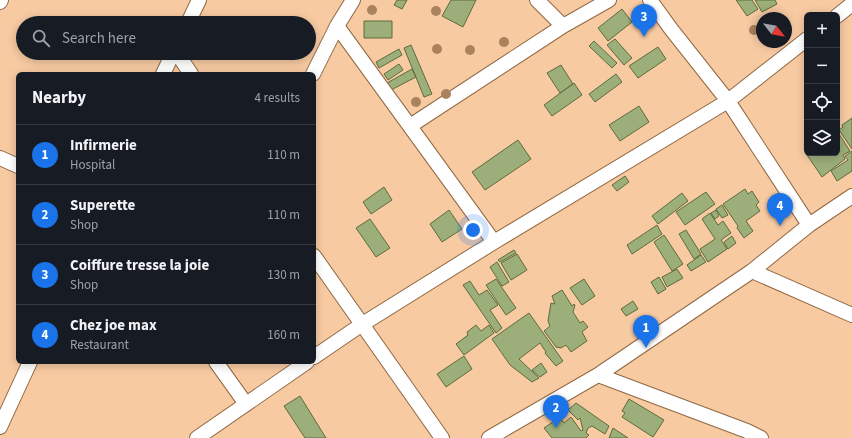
<!DOCTYPE html>
<meta charset="utf-8">
<style>
body{margin:0;font-family:"Source Sans 3",sans-serif;background:#20242c;color:#f1f3f6}
.controls{position:absolute;right:12px;top:12px;display:grid;overflow:hidden;border-radius:6px;box-shadow:0 2px 10px #0003}
.controls button{width:36px;height:36px;display:grid;place-items:center;padding:0;border:0;border-bottom:1px solid #363941;background:#171b24;color:#f1f3f6;font:20px sans-serif}
.compass{position:absolute;left:756px;top:12px;width:36px;height:36px;border-radius:50%;background:#171b24;box-shadow:0 2px 10px #0003;rotate:121deg}
.you{position:absolute;left:473px;top:230px;width:14px;height:14px;margin:-10px;border:3px solid #fff;border-radius:50%;background:#1a73e8;box-shadow:0 0 0 6px #1a73e833}
.badge{display:grid;place-items:center;width:26px;height:26px;border-radius:50%;background:#1a73e8;color:#fff;font-size:13px;font-weight:700}
.pin{position:absolute;translate:-50% -33px;filter:drop-shadow(0 1px 2px #0008)}
.pin::after{content:'';position:absolute;top:21px;width:14px;height:12px;background:inherit;clip-path:polygon(0 0,100% 0,50% 100%)}
.list{margin:0;padding:0;list-style:none}
h2{display:flex;justify-content:space-between;align-items:center;height:52px;margin:0;padding:0 16px;font-size:17px}
h2 small{font-size:13px;font-weight:400;color:#9ea1a6}
.list li{display:grid;grid-template-columns:26px 1fr auto;gap:12px;align-items:center;box-sizing:border-box;height:60px;padding:0 16px;border-top:1px solid #363941}
.list b{display:block;font-size:15px;white-space:nowrap}
.list p{margin:0;font-size:13px;white-space:nowrap;color:#9ea1a6}
.list em{font-size:13px;font-style:normal;color:#9ea1a6}
.icon{flex:none;width:22px;height:22px;fill:none;stroke:currentColor;stroke-width:2;stroke-linecap:round;stroke-linejoin:round}
.map{position:relative;flex:none;width:852px;height:438px;overflow:hidden}
.search{position:absolute;background:#171b24;box-shadow:0 2px 10px #0003;left:16px;top:16px;width:300px;height:44px;display:flex;align-items:center;gap:10px;box-sizing:border-box;padding:0 14px;border-radius:22px;color:#9ea1a6;font-size:15px}
.panel{position:absolute;background:#171b24;box-shadow:0 2px 10px #0003;left:16px;top:72px;width:300px;height:292px;border-radius:6px}
.map>svg:first-child{display:block}
.building{fill:#9cae7a;stroke:#5d6c3b}
.lines{fill:none;stroke-linecap:round;stroke-linejoin:round}
.minor-casing{stroke:#906842;stroke-width:16}
.minor{stroke:#fff;stroke-width:14}
.tree{fill:#aa825e}
</style>
<div class="map">
<svg width="852" height="438" viewBox="0 0 852 438">
<rect width="100%" height="100%" fill="#f7caa2"/>
<path class="building" d="M397 0H407L402 9 394 5Z
M451 0H476L463 27 442 16Z
M736 0H752L758 9 747 16Z
M755 0H775L777 4 762 12Z
M622 9 632 22 608 41 598 28Z
M364 21H392V38H364Z
M615 39 632 58 624 65 607 45Z
M594 41 617 63 612 68 589 46Z
M411 45 432 94 424 97 404 48Z
M658 47 666 59 638 78 629 66Z
M399 49 402 55 379 68 376 62Z
M399 64 403 70 388 80 384 74Z
M561 65 573 84 560 93 547 73Z
M412 69 416 77 391 90 387 83Z
M616 74 622 82 595 102 589 94Z
M574 83 582 95 552 116 544 105Z
M639 106 649 122 620 141 609 125Z
M852 118V149L839 130 843 127 842 125Z
M839 134 850 151 843 155 845 159 822 177 807 155 811 153H837V135Z
M518 140 531 159 485 190 472 172Z
M852 151V171L837 181 831 171 848 160 845 156Z
M625 176 629 182 617 191 612 185Z
M384 187 392 200 371 214 363 202Z
M745 189 748 194 752 191 759 202 756 205 760 211 746 221 753 231 744 238 737 228 738 226 723 204Z
M706 192 715 204 685 225 676 212Z
M682 193 688 201 658 224 652 216Z
M722 205 728 215 722 218 716 209Z
M449 210 462 229 442 242 430 224Z
M716 210 719 216 715 219 711 213Z
M710 213 718 225 723 221 731 233 721 240 727 249 708 262 700 249 715 239 702 219Z
M370 219 390 248 376 257 356 228Z
M657 225 662 234 632 254 627 245Z
M686 230 701 254 694 259 679 234Z
M664 235 683 264 672 271 654 242Z
M732 236 736 243 728 249 724 242Z
M514 250 516 253 500 262 498 260Z
M517 254 527 270 511 280 501 263Z
M701 255 706 262 691 271 687 265Z
M497 262 509 282 502 286 490 267Z
M677 269 683 278 667 287 662 277Z
M659 277 666 289 658 294 651 282Z
M496 279 516 308 506 315 486 285Z
M584 279 595 296 582 305 570 288Z
M470 281 479 295 487 290 498 305 490 310 502 328 496 333 463 285Z
M562 290 572 306 574 304 575 305 573 312 580 323 583 321 588 327 582 332 587 341 571 352 566 345 561 348 556 347 544 331 550 326 548 321 551 303 555 304 552 296Z
M633 301 638 309 626 316 621 309Z
M529 313 563 361 556 366 545 353 546 352 540 343 519 359 539 378 532 382 510 365 492 339Z
M476 325 481 331 489 325 494 333 464 355 456 344 468 335 467 332Z
M464 356 472 369 446 387 437 374Z
M541 363 547 372 540 377 532 370Z
M300 396 326 438H305L284 406Z
M629 399 664 420 653 437 622 417 625 413 622 411Z
M576 403 609 426 605 434 592 426 588 428 586 433 589 435 586 438H552L544 428 560 417 564 423 571 417 581 431 583 430 580 418 578 420 568 410Z
M613 428 628 438H609Z"/>
<g class="lines">
<g class="minor-casing">
<path id="minor" d="M537 0 563 26
M650 0 671 29 728 101 809 225
M0 2 1 0
M837 16 852 4
M188 23 199 0
M337 26 494 242
M177 53 191 74
M163 74 173 53
M313 74 337 26 353 0
M410 126 563 26 609 0
M0 158 18 166
M314 256 442 438
M752 271 852 315
M314 357 361 325 494 242 728 101 807 39
M216 362 246 404
M598 375 747 431 761 438
M0 427 30 362
M197 438 307 362
M489 438 598 375 752 271 809 225 852 196"/>
</g>
<use href="#minor" class="minor"/>
</g>
<g class="tree">
<circle cx="372" cy="10" r="5"/>
<circle cx="436" cy="11" r="5"/>
<circle cx="754" cy="30" r="5"/>
<circle cx="504" cy="42" r="5"/>
<circle cx="437" cy="49" r="5"/>
<circle cx="470" cy="50" r="5"/>
<circle cx="446" cy="94" r="5"/>
<circle cx="416" cy="102" r="5"/>
</g>
</svg>
<div class="controls">
<button>+</button>
<button>−</button>
<button><svg class="icon" aria-label="locate" viewBox="0 0 24 24"><circle cx="12" cy="12" r="6"/><path d="M12 2v4M12 18v4M2 12h4M18 12h4"/></svg></button>
<button><svg class="icon" aria-label="layers" viewBox="0 0 24 24"><path d="M12 4l9 5-9 5-9-5zM3 14l9 5 9-5"/></svg></button>
</div>
<svg class="compass" viewBox="-18 -18 36 36"><path d="M0-13l5 13h-10z" fill="#e53935"/><path d="M0 13l5-13h-10z" fill="#9ea1a6"/></svg>
<div class="you"></div>
<div class="pin badge" style="left:646px;top:348px">1</div>
<div class="pin badge" style="left:556px;top:428px">2</div>
<div class="pin badge" style="left:644px;top:37px">3</div>
<div class="pin badge" style="left:780px;top:226px">4</div>
<div class="search"><svg class="icon" aria-label="search" viewBox="0 0 24 24"><circle cx="10" cy="10" r="6"/><path d="M15 15l6 6"/></svg>Search here</div>
<section class="panel">
<h2>Nearby<small>4 results</small></h2>
<ul class="list">
<li><span class="badge">1</span><div><b>Infirmerie</b><p>Hospital</p></div><em>110 m</em></li>
<li><span class="badge">2</span><div><b>Superette</b><p>Shop</p></div><em>110 m</em></li>
<li><span class="badge">3</span><div><b>Coiffure tresse la joie</b><p>Shop</p></div><em>130 m</em></li>
<li><span class="badge">4</span><div><b>Chez joe max</b><p>Restaurant</p></div><em>160 m</em></li>
</ul>
</section>
</div>
